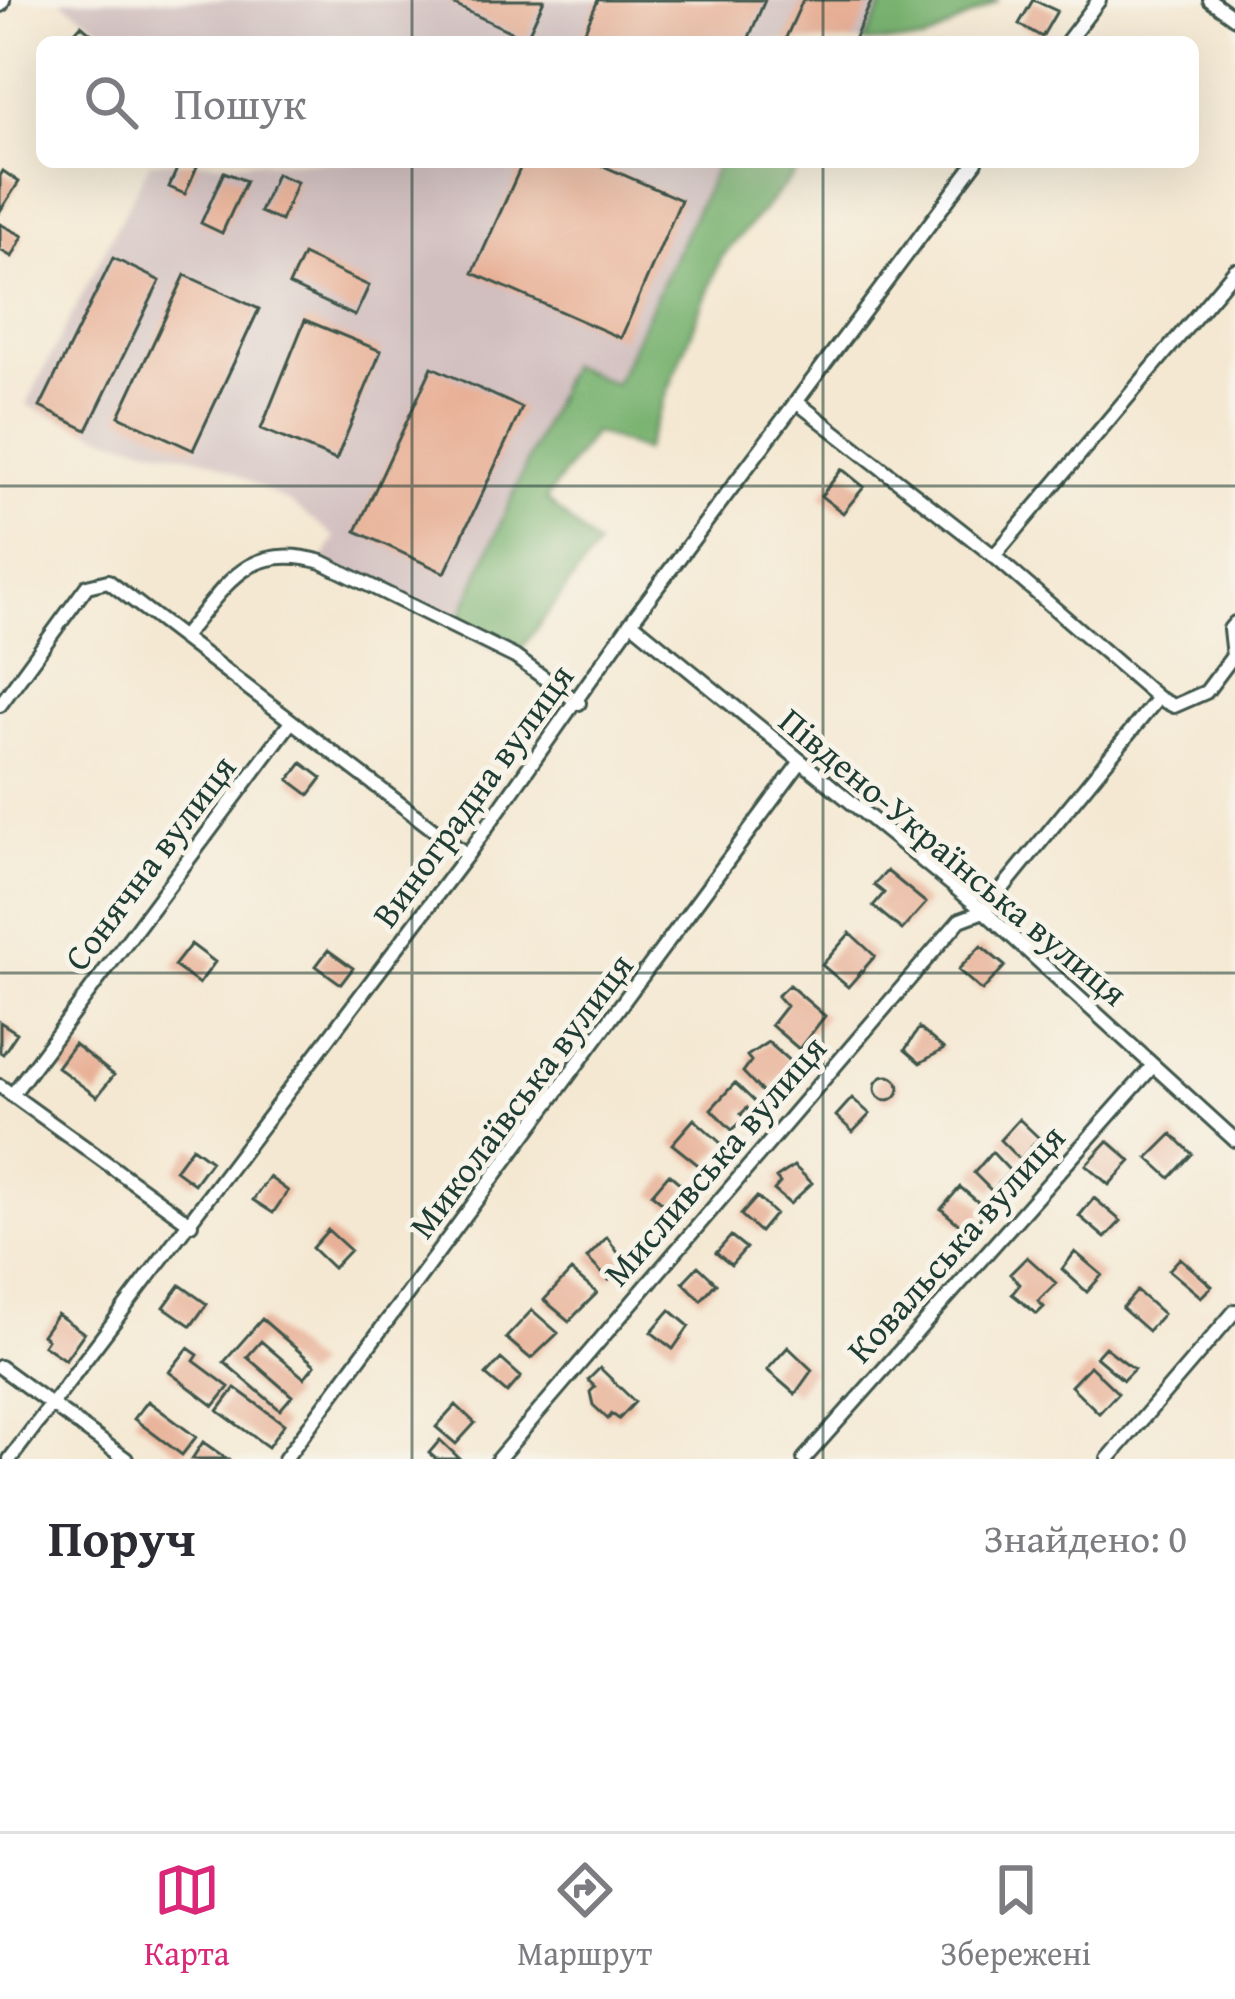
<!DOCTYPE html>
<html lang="uk">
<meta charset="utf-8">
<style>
body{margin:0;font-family:"Gentium Book Plus",serif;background:#f2f2f3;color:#2b2b33}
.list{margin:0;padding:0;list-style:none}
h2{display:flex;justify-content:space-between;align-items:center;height:156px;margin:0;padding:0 48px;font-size:51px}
h2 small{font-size:39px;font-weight:400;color:#7c7c81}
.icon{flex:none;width:66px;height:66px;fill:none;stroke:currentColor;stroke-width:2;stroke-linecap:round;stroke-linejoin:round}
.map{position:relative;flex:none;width:1235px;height:1459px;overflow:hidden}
.search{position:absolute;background:#fff;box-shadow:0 12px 48px #0002;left:36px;right:36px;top:36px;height:132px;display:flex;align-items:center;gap:30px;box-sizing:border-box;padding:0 42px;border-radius:18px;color:#7c7c81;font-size:45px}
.sheet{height:372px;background:#fff}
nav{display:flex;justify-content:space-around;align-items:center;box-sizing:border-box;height:168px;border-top:3px solid #e1e1e2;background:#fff;font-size:33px;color:#7c7c81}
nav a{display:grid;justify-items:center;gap:6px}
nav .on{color:#db2777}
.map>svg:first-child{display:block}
.industrial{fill:#d1bfbf}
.forest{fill:#79b271;stroke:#4c7852;stroke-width:3}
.building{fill:#e8b197}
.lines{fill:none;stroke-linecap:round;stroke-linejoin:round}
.minor-casing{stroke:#3f574c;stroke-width:18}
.secondary-casing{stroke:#3f574c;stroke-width:22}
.minor{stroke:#fff;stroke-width:12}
.secondary{stroke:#fff;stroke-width:16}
.grid{fill:none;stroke:#1f3d34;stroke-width:3;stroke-opacity:0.55}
.labels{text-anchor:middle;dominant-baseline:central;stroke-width:10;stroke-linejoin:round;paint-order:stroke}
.street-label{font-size:36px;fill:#1f3d34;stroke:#f7f3e8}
</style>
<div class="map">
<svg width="1235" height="1459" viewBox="0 0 1235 1459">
<rect width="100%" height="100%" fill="#f7f3e8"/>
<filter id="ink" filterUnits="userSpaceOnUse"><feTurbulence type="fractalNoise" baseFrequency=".00833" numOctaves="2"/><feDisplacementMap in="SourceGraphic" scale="24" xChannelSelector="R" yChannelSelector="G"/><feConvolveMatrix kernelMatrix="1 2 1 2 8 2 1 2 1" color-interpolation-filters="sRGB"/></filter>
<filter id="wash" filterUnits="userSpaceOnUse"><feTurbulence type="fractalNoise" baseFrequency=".004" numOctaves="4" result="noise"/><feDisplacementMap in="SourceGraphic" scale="48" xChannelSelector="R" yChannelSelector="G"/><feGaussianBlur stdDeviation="2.7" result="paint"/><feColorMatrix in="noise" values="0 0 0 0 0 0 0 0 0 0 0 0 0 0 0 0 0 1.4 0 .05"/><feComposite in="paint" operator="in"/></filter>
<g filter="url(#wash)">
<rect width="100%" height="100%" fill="#f4e8d2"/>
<path class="industrial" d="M60 0H886L864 42H121Z
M150 162H719L614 385 569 366 456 627 322 562 335 537 290 503 210 460 110 438 26 405Z"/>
<path class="forest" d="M886 0H999L923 42H864Z
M719 162H805L721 258 644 451 594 432 546 499 597 547 515 657 456 627 569 365 615 384Z"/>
<g id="blocks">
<path class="building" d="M444 0H544L526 39Z
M598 0H765L747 42H580Z
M803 0H872L853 42H784Z
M1033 0 1057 11 1042 37 1019 24Z
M81 25 101 42H66Z
M180 162H199L185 194 169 187Z
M523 162H594L681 200 621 338 473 273Z
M3 171 19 182 0 211V176Z
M224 172 246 181 222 233 201 223Z
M276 174 297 182 281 221 260 212Z
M0 224 23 236 12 257 0 250Z
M303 255 369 286 355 316 289 285Z
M113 258 160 281 87 430 40 407Z
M185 275 259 309 193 450 119 416Z
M305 320 381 351 336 460 261 429Z
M432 367 522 408 445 573 356 531Z
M842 469 864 487 843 513 821 496Z
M302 763 322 778 309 795 289 780Z
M887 871 926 903 902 930 873 906 884 893 874 885Z
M850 933 875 956 848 987 822 965Z
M191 944 215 962 199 984 174 966Z
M981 946 1005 966 982 991 958 970Z
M328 950 353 968 341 984 316 966Z
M789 985 825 1016 799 1049 771 1025 786 1006 777 996Z
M0 1022 17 1033 3 1054 0 1052Z
M919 1028 944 1049 920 1063 905 1050Z
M768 1042 793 1064 765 1095 743 1072 751 1061 747 1056Z
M74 1044 114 1075 97 1097 57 1067Z
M875 1088a12 12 0 1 1 24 0a12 12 0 1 1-24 0Z
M735 1083 759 1106 751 1115 747 1108 741 1114 745 1119 732 1130 711 1109Z
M852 1098 870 1114 853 1132 836 1116Z
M694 1119 724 1146 702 1168 672 1144Z
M1019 1119 1039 1138 1020 1160 1000 1140Z
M1172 1134 1192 1154 1170 1178 1148 1158Z
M1108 1141 1131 1161 1109 1185 1086 1165Z
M192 1147 211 1161 194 1184 175 1170Z
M992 1152 1010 1171 992 1191 974 1173Z
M794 1166 812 1183 790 1204 774 1190 780 1183 776 1178Z
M669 1174 688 1190 670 1209 652 1194Z
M269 1177 288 1191 273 1213 253 1200Z
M960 1187 984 1207 980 1219 963 1228 941 1209Z
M757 1197 775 1214 760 1232 741 1215Z
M1094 1198 1121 1221 1105 1238 1079 1216Z
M328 1230 350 1250 333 1268 312 1248Z
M731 1236 746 1248 731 1265 716 1253Z
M607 1237 625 1263 609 1280 587 1258Z
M1075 1252 1102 1275 1087 1292 1062 1269Z
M1027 1257 1056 1283 1038 1301 1044 1307 1037 1314 1012 1294 1020 1284 1010 1274Z
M1180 1258 1212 1286 1201 1297 1169 1270Z
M698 1266 716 1283 701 1300 683 1282Z
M571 1271 597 1293 569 1321 544 1300Z
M180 1285 207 1304 191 1326 164 1307Z
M1137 1291 1163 1314 1148 1331 1122 1308Z
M532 1310 558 1333 531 1359 506 1338Z
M670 1310 689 1326 673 1349 651 1332Z
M57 1314 84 1333 65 1360 43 1345 47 1339 42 1335Z
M262 1319 315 1365 304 1378 261 1341 247 1357 292 1396 280 1410 224 1362Z
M788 1347 812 1370 795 1394 767 1370Z
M1105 1347 1134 1369 1123 1380 1096 1357Z
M188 1348 198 1355 194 1361 229 1387 214 1406 169 1372Z
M501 1359 521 1377 507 1393 486 1375Z
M1090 1366 1118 1393 1099 1413 1071 1386Z
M600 1368 635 1402 619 1419 612 1414 608 1419 593 1405 590 1392 595 1387 588 1380Z
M235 1388 284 1424 268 1447 218 1411Z
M148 1401 196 1437 182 1455 134 1419Z
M456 1405 475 1423 456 1444 436 1427Z
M440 1440 460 1459H436L429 1453Z
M203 1442 227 1459H192Z"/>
</g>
</g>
<g filter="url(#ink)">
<use href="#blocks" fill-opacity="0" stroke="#3f574c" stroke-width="3"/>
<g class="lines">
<g class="minor-casing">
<path id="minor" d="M1210 0 1235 18
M1067 42 1099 0
M798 403 994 556 1158 698
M994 556 1235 270
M631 622 984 911 1235 1140
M182 638C226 587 246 540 322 562L515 657 579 703
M0 705 87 586 108 581 467 855
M984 911 1158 698 1174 706 1206 692 1233 656 1230 629 1235 623
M0 1086 191 1224
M12 1095 291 722
M0 1367 126 1459
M10 1459 467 855 631 622 976 162
M285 1459 799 764
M498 1459 960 920 984 911
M804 1459 1152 1067
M1108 1459 1235 1311"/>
</g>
<g class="secondary-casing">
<path id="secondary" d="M0 3 1 0"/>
</g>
<use href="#minor" class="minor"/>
<use href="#secondary" class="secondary"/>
</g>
</g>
<path class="grid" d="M412 0V42M823 0V42M412 162V1459M823 162V1459M0 486H1235M0 973H1235"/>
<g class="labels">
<g class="street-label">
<text transform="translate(472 795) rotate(-54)">Виноградна вулиця</text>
<text transform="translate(954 856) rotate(40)">Південо-Українська вулиця</text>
<text transform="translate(149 862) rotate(-53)">Сонячна вулиця</text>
<text transform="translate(520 1095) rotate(-53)">Миколаївська вулиця</text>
<text transform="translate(714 1160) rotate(-49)">Мисливська вулиця</text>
<text transform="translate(955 1243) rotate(-48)">Ковальська вулиця</text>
</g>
</g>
</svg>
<div class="search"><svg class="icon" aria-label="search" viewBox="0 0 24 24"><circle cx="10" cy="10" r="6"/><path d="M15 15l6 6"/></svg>Пошук</div>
</div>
<section class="sheet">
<h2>Поруч<small>Знайдено: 0</small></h2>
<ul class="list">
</ul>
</section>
<nav>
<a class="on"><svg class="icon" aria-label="map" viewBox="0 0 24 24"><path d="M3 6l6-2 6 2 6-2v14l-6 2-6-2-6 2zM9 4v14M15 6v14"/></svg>Карта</a>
<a><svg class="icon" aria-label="directions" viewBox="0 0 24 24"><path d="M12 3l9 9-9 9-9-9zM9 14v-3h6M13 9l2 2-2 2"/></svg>Маршрут</a>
<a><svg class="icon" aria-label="saved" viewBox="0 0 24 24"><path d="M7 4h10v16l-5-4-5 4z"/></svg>Збережені</a>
</nav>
